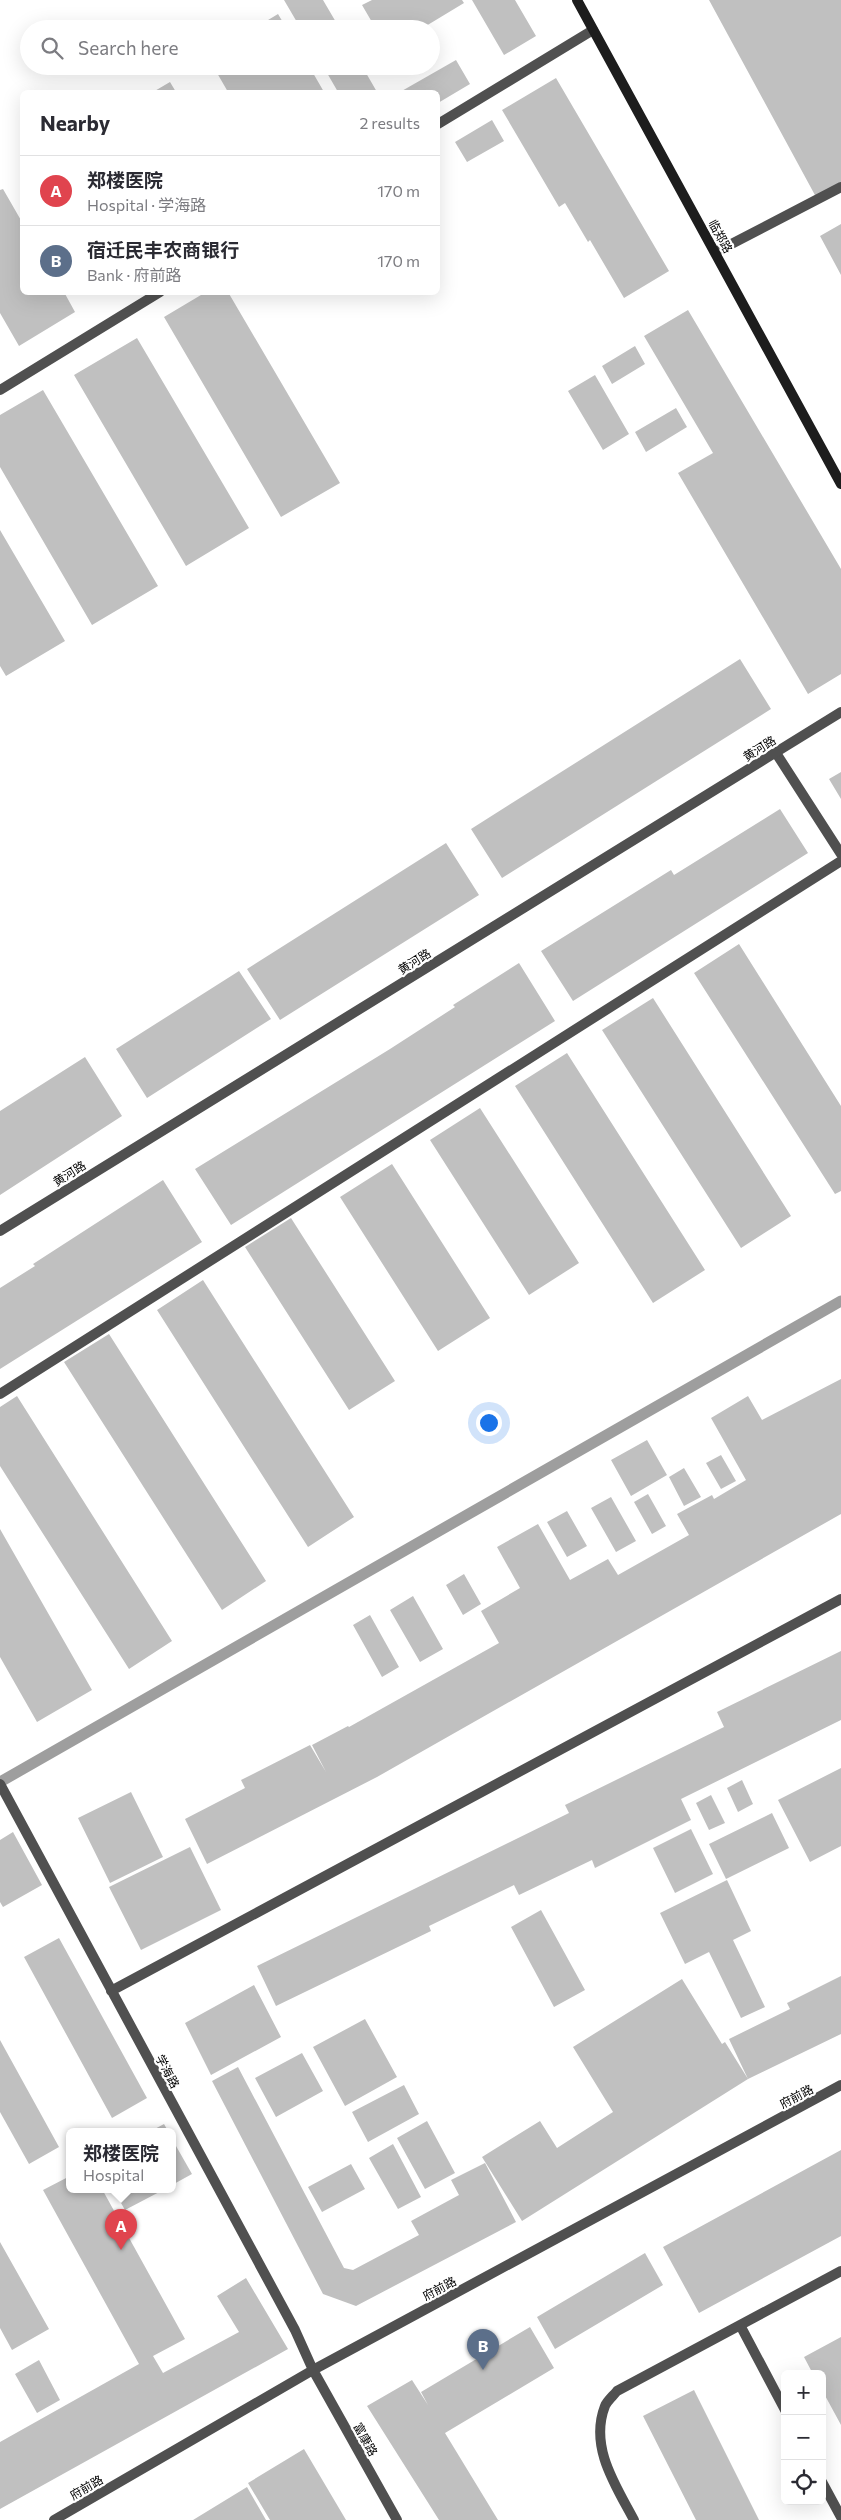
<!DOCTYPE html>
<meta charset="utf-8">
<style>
body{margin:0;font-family:Commissioner,"Noto Sans SC",sans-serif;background:#f2f2f3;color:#2b2b33}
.controls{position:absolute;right:15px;bottom:15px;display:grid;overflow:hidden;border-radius:8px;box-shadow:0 5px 20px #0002}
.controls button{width:45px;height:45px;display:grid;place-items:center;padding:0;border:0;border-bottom:1px solid #e1e1e2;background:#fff;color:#2b2b33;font:25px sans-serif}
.you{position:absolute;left:488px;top:1422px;width:18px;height:18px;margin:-12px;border:4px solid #fff;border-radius:50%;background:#1a73e8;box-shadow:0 0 0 8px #1a73e833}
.badge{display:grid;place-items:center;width:32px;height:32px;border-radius:50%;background:#000;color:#fff;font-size:16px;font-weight:700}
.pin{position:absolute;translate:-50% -41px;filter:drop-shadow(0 1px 2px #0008)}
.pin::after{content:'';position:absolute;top:26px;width:18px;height:15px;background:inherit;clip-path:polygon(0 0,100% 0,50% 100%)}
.popup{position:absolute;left:66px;top:2128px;width:110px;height:65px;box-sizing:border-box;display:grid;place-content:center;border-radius:8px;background:#fff;filter:drop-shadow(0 1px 4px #0005);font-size:16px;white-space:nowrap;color:#7c7c81}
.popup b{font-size:19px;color:#2b2b33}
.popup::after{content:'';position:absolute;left:50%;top:100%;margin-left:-10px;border:10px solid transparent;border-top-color:#fff}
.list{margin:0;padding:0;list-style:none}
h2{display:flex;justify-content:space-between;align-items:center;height:65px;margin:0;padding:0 20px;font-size:21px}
h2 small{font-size:16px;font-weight:400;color:#7c7c81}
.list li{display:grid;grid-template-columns:32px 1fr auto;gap:15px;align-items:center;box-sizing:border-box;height:70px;padding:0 20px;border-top:1px solid #e1e1e2}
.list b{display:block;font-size:19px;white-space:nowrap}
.list p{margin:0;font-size:16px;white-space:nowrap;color:#7c7c81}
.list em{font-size:16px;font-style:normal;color:#7c7c81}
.icon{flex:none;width:28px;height:28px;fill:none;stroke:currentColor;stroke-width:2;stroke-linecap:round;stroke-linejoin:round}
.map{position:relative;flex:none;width:841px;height:2520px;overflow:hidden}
.search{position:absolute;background:#fff;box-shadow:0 5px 20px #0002;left:20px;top:20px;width:420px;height:55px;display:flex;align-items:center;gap:12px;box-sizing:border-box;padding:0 18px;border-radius:28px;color:#7c7c81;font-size:19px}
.panel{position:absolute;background:#fff;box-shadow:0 5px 20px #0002;left:20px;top:90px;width:420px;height:205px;border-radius:8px}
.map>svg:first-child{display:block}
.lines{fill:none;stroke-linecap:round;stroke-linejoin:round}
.stream{stroke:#9e9e9e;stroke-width:11}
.building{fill:#c0c0c0}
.service{stroke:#505050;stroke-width:10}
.minor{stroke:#505050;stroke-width:10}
.secondary{stroke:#1d1d1d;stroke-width:10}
.labels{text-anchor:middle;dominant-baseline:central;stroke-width:4.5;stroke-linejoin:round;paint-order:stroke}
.street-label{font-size:12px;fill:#000;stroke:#fff}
</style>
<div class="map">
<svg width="841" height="2520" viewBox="0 0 841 2520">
<rect width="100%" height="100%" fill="#fff"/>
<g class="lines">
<path class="stream" d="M0 1782 841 1301"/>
</g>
<path class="building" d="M284 0H323L340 29H301Z
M372 0H462L464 3 421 29H376L362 5Z
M472 0H515L536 36 504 55Z
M709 0H841V183L816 197Z
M278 14 287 29H253Z
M456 60 470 84 438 103V92H400Z
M213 66H309L324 92H228Z
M323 66H362L377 92H338Z
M556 78 669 271 624 298 590 240 588 242 565 203 559 207 502 110Z
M170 82 176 92H153Z
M492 120 504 141 467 162 455 142Z
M3 189 22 222V292H64L75 312 19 346 0 313V190Z
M841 224V275L820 236Z
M206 292H228L340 483 281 517 164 317Z
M688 310 841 569V674L808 694 678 473 713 453 644 336Z
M137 338 249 528 186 566 74 375Z
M635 346 645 364 612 384 602 366Z
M595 375 629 434 603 450 568 391Z
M43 390 158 586 92 625 0 467V415Z
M676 408 687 427 646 452 635 432Z
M0 530 65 641 6 676 0 666Z
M740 659 771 709 502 878 471 829Z
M841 772V799L829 779Z
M780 809 808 853 573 1001 541 951 671 870 674 875Z
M446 843 479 895 280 1020 247 969Z
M739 944 841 1106V1191L835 1194 694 973Z
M519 963 555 1021 231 1225 195 1169 390 1049 455 1007 453 1005Z
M239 971 271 1019 147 1098 116 1049Z
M653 998 791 1216 741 1248 602 1030Z
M567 1053 705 1270 653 1303 515 1086Z
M85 1057 122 1116 0 1195V1111Z
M480 1108 579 1263 529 1295 430 1140Z
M392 1164 490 1318 438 1351 340 1197Z
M163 1180 202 1242 0 1369V1288L35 1266 33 1264Z
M291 1218 395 1381 349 1410 245 1247Z
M203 1280 354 1517 308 1547 157 1310Z
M109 1334 266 1581 222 1610 64 1362Z
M841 1379V1514L377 1777 207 1864 185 1819 245 1788 241 1780 310 1745 326 1772 312 1745 348 1726 349 1727 499 1643 481 1611 520 1588 497 1547 538 1524 570 1580 608 1559 618 1575 689 1535 677 1514 712 1495 714 1499 746 1480 711 1418 748 1396 762 1420Z
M17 1396 172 1641 129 1669 0 1466V1407Z
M647 1440 667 1475 631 1496 611 1460Z
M721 1455 736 1481 721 1489 706 1463Z
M684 1468 701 1497 684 1506 669 1477Z
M648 1494 666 1526 652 1534 634 1502Z
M611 1497 636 1541 616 1552 591 1508Z
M567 1511 587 1546 567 1557 547 1522Z
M0 1529 92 1690 37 1722 0 1657Z
M464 1574 481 1604 463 1615 446 1585Z
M413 1596 443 1649 420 1662 390 1610Z
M370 1615 399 1667 382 1677 353 1625Z
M841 1651V1720L681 1799 691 1820 595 1868 592 1860 519 1895 514 1885 429 1926 431 1931 276 2006 257 1966 569 1813 565 1805 724 1727 717 1712Z
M841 1768V1846L810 1862 778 1800Z
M742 1780 753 1804 738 1812 727 1788Z
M131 1792 163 1857 110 1883 78 1818Z
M711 1795 725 1823 709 1830 696 1803Z
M772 1813 789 1848 726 1879 709 1844Z
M691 1829 713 1874 675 1893 653 1848Z
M13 1832 42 1885 3 1907 0 1902V1840Z
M190 1847 221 1910 141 1950 109 1887Z
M727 1880 751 1931 733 1940 765 2007 741 2018 709 1952 685 1964 660 1913Z
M541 1910 585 1990 554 2007 511 1927Z
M59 1938 147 2098 112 2118 24 1957Z
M841 1976V2034L748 2079 729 2039 790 2009 787 2003Z
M682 1979 722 2044 725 2042 748 2079 522 2221 482 2157 540 2121 557 2148 613 2112 573 2047Z
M254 1985 281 2037 211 2075 185 2023Z
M365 2019 397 2077 345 2106 313 2047Z
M0 2040 59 2147 29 2164 0 2112Z
M302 2053 323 2091 276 2117 255 2078Z
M238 2067 344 2268 353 2270 419 2235 411 2221 459 2195 451 2180 485 2163 516 2222 356 2306 323 2294 212 2081Z
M404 2085 419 2114 368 2142 352 2112Z
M427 2121 455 2173 425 2189 397 2138Z
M164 2124 168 2131H151Z
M172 2139 192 2174 172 2185Z
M393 2144 421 2197 398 2209 369 2158Z
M841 2150V2236L699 2313 663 2247Z
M351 2164 365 2189 322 2212 308 2187Z
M70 2176V2189H102L185 2339 153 2356 163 2373 239 2332 217 2296 246 2278 288 2349 0 2509V2442L139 2364 43 2190Z
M113 2189H165L125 2210Z
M0 2242 49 2329 12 2350 0 2328Z
M645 2253 663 2285 555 2349 537 2317Z
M530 2327 554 2368 445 2433 498 2520H439L367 2406 412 2380 428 2405 421 2392Z
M841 2337V2425L822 2390V2374H813L804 2357Z
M39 2360 60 2400 37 2413 15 2374Z
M694 2390 759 2520H696L643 2416Z
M304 2449 346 2520H270L248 2483Z
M247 2487 266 2520H193Z"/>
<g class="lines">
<path class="service" d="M776 753 841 854
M0 1394 841 861
M740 2325 785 2410
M822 2482 841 2517
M634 2520C616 2486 589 2447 605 2406 607 2401 613 2396 617 2391L841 2271"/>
<path class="minor" d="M438 124 593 30
M716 252 841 187
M0 390 160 292
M0 1231 841 712
M0 1784 295 2330 313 2370 397 2520
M111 1991 841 1599
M54 2520 313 2370 841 2085"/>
<path class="secondary" d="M577 0 841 484"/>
</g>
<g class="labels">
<g class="street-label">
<text transform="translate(721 236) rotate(61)">临郑路</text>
<text transform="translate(759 748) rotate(-32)">黄河路</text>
<text transform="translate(414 961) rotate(-32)">黄河路</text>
<text transform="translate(69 1173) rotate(-32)">黄河路</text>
<text transform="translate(168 2071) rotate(62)">学海路</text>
<text transform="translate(796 2096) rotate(-28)">府前路</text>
<text transform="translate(439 2288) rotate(-28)">府前路</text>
<text transform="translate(366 2439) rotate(61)">富康路</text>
<text transform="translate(86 2487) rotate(-30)">府前路</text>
</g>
</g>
</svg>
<div class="controls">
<button>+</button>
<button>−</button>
<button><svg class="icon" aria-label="locate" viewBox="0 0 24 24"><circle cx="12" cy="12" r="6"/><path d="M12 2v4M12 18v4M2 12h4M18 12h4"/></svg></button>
</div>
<div class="you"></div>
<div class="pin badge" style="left:121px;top:2250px;background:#e0444e">A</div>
<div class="popup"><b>郑楼医院</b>Hospital</div>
<div class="pin badge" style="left:483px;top:2370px;background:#5c6f8a">B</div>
<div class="search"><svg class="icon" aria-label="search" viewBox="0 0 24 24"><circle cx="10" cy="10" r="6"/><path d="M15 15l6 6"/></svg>Search here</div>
<section class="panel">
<h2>Nearby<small>2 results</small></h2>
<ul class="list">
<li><span class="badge" style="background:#e0444e">A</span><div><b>郑楼医院</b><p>Hospital · 学海路</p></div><em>170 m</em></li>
<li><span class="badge" style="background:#5c6f8a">B</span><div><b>宿迁民丰农商银行</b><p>Bank · 府前路</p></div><em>170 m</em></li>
</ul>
</section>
</div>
